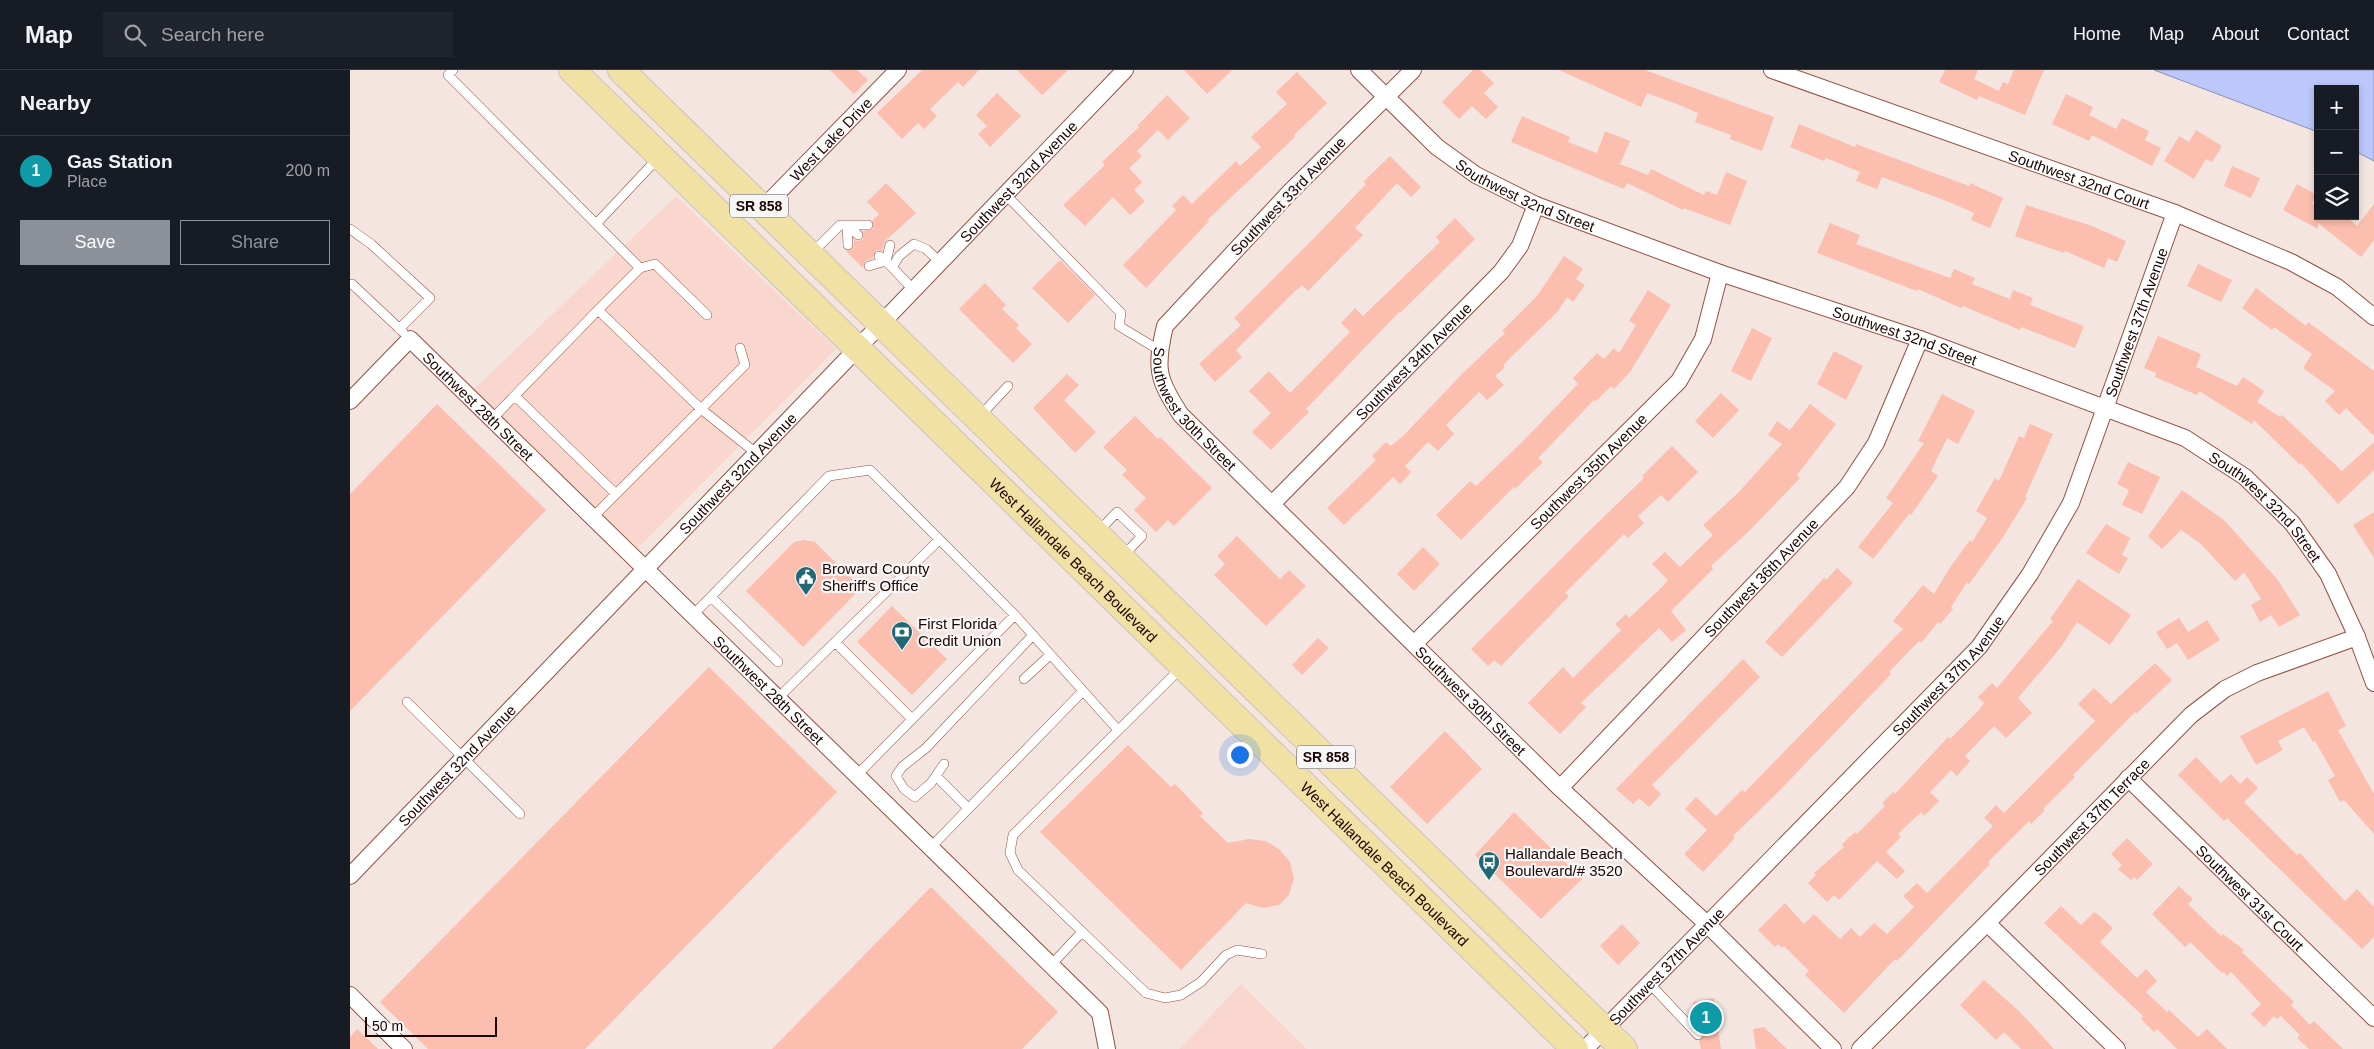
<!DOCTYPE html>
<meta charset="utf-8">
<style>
body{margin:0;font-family:Helvetica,sans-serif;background:#20242c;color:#f1f3f6}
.controls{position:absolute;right:15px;top:15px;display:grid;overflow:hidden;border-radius:0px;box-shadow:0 2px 8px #0003}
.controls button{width:45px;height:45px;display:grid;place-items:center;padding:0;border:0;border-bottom:1px solid #363941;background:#171b24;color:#f1f3f6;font:25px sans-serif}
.scale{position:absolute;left:15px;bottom:12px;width:132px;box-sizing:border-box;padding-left:5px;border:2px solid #1d0502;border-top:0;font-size:14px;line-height:18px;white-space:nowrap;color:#1d0502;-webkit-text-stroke:4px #f6f6f6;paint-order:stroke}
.you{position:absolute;left:889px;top:684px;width:18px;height:18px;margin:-12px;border:4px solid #fff;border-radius:50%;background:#1a73e8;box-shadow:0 0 0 8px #1a73e833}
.badge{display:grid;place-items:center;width:32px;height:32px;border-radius:50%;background:#8c9099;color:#fff;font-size:16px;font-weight:700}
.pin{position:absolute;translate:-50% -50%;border:2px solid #fff;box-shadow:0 1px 5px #0006}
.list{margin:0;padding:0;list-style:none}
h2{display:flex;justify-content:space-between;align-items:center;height:65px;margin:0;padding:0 20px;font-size:21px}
h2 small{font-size:16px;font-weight:400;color:#9ea1a6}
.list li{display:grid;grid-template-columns:32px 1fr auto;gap:15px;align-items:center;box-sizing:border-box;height:70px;padding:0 20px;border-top:1px solid #363941}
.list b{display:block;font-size:19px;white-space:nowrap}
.list p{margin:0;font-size:16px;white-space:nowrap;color:#9ea1a6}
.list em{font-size:16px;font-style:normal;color:#9ea1a6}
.actions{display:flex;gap:10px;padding:15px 20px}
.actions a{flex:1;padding:11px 0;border:1px solid #8c9099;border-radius:0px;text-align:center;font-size:18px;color:#8c9099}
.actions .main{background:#8c9099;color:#fff}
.icon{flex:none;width:28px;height:28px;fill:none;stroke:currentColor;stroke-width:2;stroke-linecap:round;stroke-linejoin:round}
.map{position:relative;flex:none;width:2024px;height:979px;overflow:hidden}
header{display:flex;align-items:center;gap:30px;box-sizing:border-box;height:70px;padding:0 25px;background:#171b24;border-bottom:1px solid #363941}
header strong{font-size:24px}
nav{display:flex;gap:28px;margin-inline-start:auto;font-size:18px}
.search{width:350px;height:45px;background:#20242c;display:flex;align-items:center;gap:12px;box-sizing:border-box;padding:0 18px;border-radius:0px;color:#9ea1a6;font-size:19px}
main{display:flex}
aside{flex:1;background:#171b24}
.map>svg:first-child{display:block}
.built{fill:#fad7ce}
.water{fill:#bcc8fc;stroke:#8c8eb1}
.building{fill:#fcbeae}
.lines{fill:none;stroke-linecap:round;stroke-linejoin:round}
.lane-casing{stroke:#955141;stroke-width:10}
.street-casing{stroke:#955141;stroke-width:18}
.primary-casing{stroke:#c9c3c2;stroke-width:28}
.lane{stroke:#fff;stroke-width:9}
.street{stroke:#fff;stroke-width:16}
.primary{stroke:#f1e1a4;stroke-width:26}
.labels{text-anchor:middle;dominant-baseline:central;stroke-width:4.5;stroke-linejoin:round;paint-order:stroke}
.shield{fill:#f6f6f6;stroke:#5e4d4b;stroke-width:1}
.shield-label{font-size:14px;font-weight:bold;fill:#1d0502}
.street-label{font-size:15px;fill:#1d0502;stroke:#f6f6f6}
.poi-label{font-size:15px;fill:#1d0502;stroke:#f6f6f6;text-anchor:start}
</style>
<header>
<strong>Map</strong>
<div class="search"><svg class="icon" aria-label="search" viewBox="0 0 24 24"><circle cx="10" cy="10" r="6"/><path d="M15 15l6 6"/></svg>Search here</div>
<nav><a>Home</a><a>Map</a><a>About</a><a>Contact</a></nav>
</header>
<main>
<aside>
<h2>Nearby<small></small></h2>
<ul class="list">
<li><span class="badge" style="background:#0f9aa8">1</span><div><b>Gas Station</b><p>Place</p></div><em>200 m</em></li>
</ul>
<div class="actions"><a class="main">Save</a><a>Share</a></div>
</aside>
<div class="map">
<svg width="2024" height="979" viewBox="0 0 2024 979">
<rect width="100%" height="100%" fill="#f5e5e1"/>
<path class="built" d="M326 126 486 279 288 478 123 320Z
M891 914 957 979H829Z"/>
<path class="water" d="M1804 0H2024V91L2005 81V19H1968V62Z"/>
<path class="building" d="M480 0H507L518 10 504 24Z
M572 0H629L613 17 608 12 580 39 587 46 574 59 568 53 552 69 527 43Z
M667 0H718L692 25Z
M834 0H882L857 24Z
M1123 0H1130L1144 13 1134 23 1148 37 1136 49 1122 36 1109 49 1092 32Z
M1209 0H1295L1424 47 1412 81 1380 69 1381 65 1345 52 1348 43 1327 34 1297 23 1291 37Z
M1595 0H1628L1624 9 1649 21 1653 12 1658 14 1664 0H1694L1675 45 1629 26 1627 30 1589 12Z
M947 2 977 33 944 65 945 67 857 150 859 151 796 218 773 195 826 140 822 136 833 125 842 134 886 91 890 96 911 77 901 67 937 34 926 22Z
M647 23 671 46 640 77 628 64 637 56 626 45Z
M1716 24 1743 37 1739 45 1766 59 1772 48 1799 61 1795 70 1811 78 1802 96 1742 65 1739 71 1702 54Z
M817 25 840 48 818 70 808 60 787 81 792 86 779 98 792 112 784 120 795 131 780 145 763 127 735 156 713 135 755 95 752 92 789 57 787 56Z
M1172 46 1220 67 1218 72 1247 83 1255 61 1280 71 1270 94 1298 105 1301 99 1354 125 1356 121 1367 125 1376 102 1397 111 1380 155 1334 138 1333 140 1277 113 1274 119 1161 72Z
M1449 54 1505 77 1506 74 1619 116 1620 113 1653 128 1640 158 1621 150 1624 143 1599 132 1532 107 1527 119 1506 111 1510 102 1476 88 1474 91 1440 77Z
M1846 60 1872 76 1862 92 1856 89 1844 109 1814 91 1829 66 1839 72Z
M1040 86 1071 117 1061 127 1047 113 1005 158 1013 165 958 221 952 215 942 224 886 280 892 287 865 312 849 294 891 255 884 248 969 163 1016 114 1013 112Z
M1882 96 1910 108 1901 128 1874 116Z
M536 113 566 143 535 171 532 181 526 180 523 188 515 191 513 198 496 181 503 178 504 170 509 171 513 169V161L523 159 522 151 529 144 517 132Z
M1947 114 1967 125 1962 134 1968 137V146H1995L2007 156 2024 134V170L2011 187 1968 153V159L1933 140Z
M1676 135 1742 156 1776 171 1767 192 1758 188 1754 198 1715 181 1714 183 1665 166Z
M1105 148 1125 169 1050 243 1049 242 956 339 959 342 921 380 902 362 921 343 899 321 919 301 940 323 1000 262 991 253 1005 238 1013 246 1090 172 1086 167Z
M1480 153 1510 165 1506 174 1600 208 1604 199 1625 208 1622 214 1660 229 1663 220 1683 228 1680 235 1734 256 1725 278 1671 257 1670 260 1613 236 1611 238 1568 219 1567 221 1467 183Z
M1214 186 1233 199 1226 209 1235 215 1223 232 1217 227 1208 241 1153 295 1155 297 1145 306 1154 315 1137 330 1129 322 1096 355 1104 364 1088 381 1078 372 1055 396 1061 402 1050 414 1043 407 994 455 977 438 1026 390 1022 386 1036 372 1041 376 1054 365 1112 304 1155 263 1152 261 1187 226Z
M710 190 745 225 718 253 682 218Z
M1848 194 1882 210 1871 232 1837 216Z
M635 213 656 235 652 239 669 255 666 258 682 274 663 293 609 239Z
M1906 218 1956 256 1958 252 2024 301V366L1996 338 1989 345 1975 331 1985 321 1953 298 1962 284 1924 257 1922 260 1892 238Z
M1298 220 1321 235 1280 302 1264 319 1261 316 1246 331 1244 330 1188 388 1193 392 1165 419 1164 417 1111 470 1086 445 1120 411 1126 416 1172 372 1228 314 1223 308 1247 283 1254 289 1264 278 1269 283 1286 255 1279 251Z
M1402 258 1422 268 1401 311 1381 301Z
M1808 266 1851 284 1846 297 1887 316 1893 307 1914 321 1907 332 1930 347 1932 345 1992 401 2024 372V400L1988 434 1951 393 1950 395 1904 350 1902 354 1849 321 1847 325 1805 307 1806 303 1794 298Z
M1484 281 1513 296 1496 330 1467 314Z
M717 304 729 315 714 330 746 362 725 383 683 338Z
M1371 323 1389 340 1363 368 1345 351Z
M1592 324 1625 341 1608 374 1597 368 1581 401 1588 406 1561 445 1559 444 1523 489 1508 477 1543 433 1536 428 1574 373 1568 371Z
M87 334 196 440 0 641V424Z
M1460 334 1486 354 1447 405 1450 408 1401 459 1361 496 1363 499 1321 541 1336 560 1322 572 1309 558 1231 633 1236 637 1210 664 1178 633 1213 597 1223 608 1271 560 1265 554 1276 544 1279 548 1313 516 1318 510 1302 494 1315 482 1330 497 1363 465 1353 455 1388 423 1432 374 1418 365 1427 351 1440 360Z
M785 346 808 369 810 367 862 418 824 456 818 450 806 462 784 440 796 428 772 405 777 400 753 377Z
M1680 354 1703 364 1675 427 1677 428 1653 467 1619 514 1617 512 1601 537 1603 539 1590 554 1588 552 1571 573 1569 571 1539 602 1541 604 1431 719 1383 766 1385 768 1353 802 1334 784 1357 760 1335 739 1346 727 1366 746 1392 720 1395 722 1553 559 1543 551 1573 515 1584 524 1599 499 1620 470 1622 472 1637 448 1626 441 1645 408 1649 411 1669 366 1674 368Z
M1322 376 1348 402 1318 432 1311 425 1288 446 1294 453 1278 468 1274 464 1215 523 1219 526 1151 596 1144 590 1138 596 1121 579 1238 462 1294 408 1292 406Z
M1778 392 1810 407 1792 444 1772 435 1779 420 1767 414Z
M1832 420 1875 451 1927 509 1950 545 1929 557 1921 545 1910 552 1901 535 1911 529 1894 502 1885 511 1851 474 1831 460 1812 479 1798 466Z
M2024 442V488L2003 455Z
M1756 454 1780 468 1772 485 1778 488 1769 504 1736 483Z
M887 466 930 509 939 500 956 516 916 556 864 505 875 494 867 486Z
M454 470 465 472 511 518 453 577 396 521 444 472Z
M1073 477 1090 494 1064 521 1047 504Z
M1487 498 1503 513 1432 587 1415 572 1474 508 1476 510Z
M1728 509 1781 545 1760 575 1727 552 1711 577 1668 628 1682 643 1656 668 1644 656 1615 686 1620 691 1607 706 1601 700 1580 722 1589 731 1574 746 1571 742 1548 764 1551 767 1536 782 1555 801 1547 809 1527 791 1489 830 1484 825 1477 832 1458 813 1466 805 1464 803 1494 777 1492 774 1505 762 1507 764 1535 736 1532 733 1543 722 1545 724 1598 667 1600 669 1629 640 1634 633 1628 627 1642 613 1647 618 1703 551 1700 549Z
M542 536 597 589 562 625 507 572Z
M1829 548 1838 562 1857 550 1870 570 1838 590 1827 573 1817 579 1806 562Z
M968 568 979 578 952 605 942 595Z
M1393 589 1410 607 1302 715 1311 724 1299 737 1289 728 1283 734 1266 719Z
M1805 593 1822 610 1786 644 1785 642 1723 705 1725 707 1693 739 1695 740 1681 754 1679 751 1638 792 1640 794 1547 891 1545 889 1525 910 1494 943 1455 905 1459 901 1434 876 1432 878 1428 874 1425 877 1408 860 1435 833 1454 854 1464 844 1490 869 1501 858 1510 867 1524 853 1537 864 1564 837 1553 826 1567 813 1577 823 1643 756 1634 748 1646 735 1654 743 1745 651 1728 634 1744 618 1761 634Z
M359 597 487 722 235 979H78L30 932Z
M1978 621 1996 656 1988 660 2024 724V764L1994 730 1990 732 1978 710 1985 706 1965 671 1963 672 1954 657 1928 671 1933 680 1906 695 1890 666Z
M1095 661 1132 699 1077 754 1040 717Z
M778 675 821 717 825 714 853 743 850 746 878 773 899 769 916 771 930 780 940 792 944 808 939 825 929 835 912 838 896 833 831 900 690 762Z
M1846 687 1871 713 1881 704 1890 714 1897 707 1908 718 1894 732 1947 785 1950 783 1995 831 2007 819 2024 837V867L2012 879 1877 748 1874 751 1828 705Z
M1164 742 1232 809 1191 849 1125 785Z
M1777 768 1803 794 1787 810 1784 807 1781 810 1768 799 1772 795 1761 784Z
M1829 816 1843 829 1838 834 1871 866 1873 864 1894 880 1892 882 1944 932 1941 935 1960 955 1964 951 1993 979H1959L1947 968 1950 965 1931 946 1927 949 1924 946 1914 957 1901 944 1911 934 1881 902 1877 906 1874 902 1872 903 1840 872 1835 877 1802 844Z
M581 817 708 942 672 979H422Z
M1711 836 1731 855 1744 842 1750 846 1763 858 1750 872 1787 908 1796 899 1807 911 1796 922 1817 942 1819 940 1848 967 1857 959 1877 979H1827L1807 959 1804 962 1791 949 1793 946 1694 853Z
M1272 854 1290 873 1268 895 1250 876Z
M1634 910 1670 942 1704 979H1671L1654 962 1646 970 1610 935Z
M1364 928 1371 979H1351L1349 971 1354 964 1347 955 1343 932Z
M1414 957 1437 979H1406L1403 959Z
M7 959 28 979H0V967Z"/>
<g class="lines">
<g class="lane-casing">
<path id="lane" d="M103 0 98 5 290 198
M655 124 771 243 769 256 809 280
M247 153 309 87
M0 159 21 174 80 228 49 259
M498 175 497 155H518
M462 183 490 155H497L508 165
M529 186C543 196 551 208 564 220
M536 191 540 175
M519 196 536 191
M543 196 549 186 564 174 576 179 590 192
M2 214 53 262
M248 240 290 198 305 194 357 245
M165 326 266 424
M629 347 658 316
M142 349 248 240 351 339 406 383
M243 447 395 295 390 278
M747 463 767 442 792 466 773 486
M361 527 428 592
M343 545 479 406 520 400 665 545 507 705
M665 545 768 660
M485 572 562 649
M831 598 663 765 660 783 668 800 796 923 815 928 831 925 851 912 876 885 887 880 912 884
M674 609 700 585
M428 628 589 470
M57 632 170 744
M594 694 581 713 565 727 554 719 546 706 552 697 576 678 683 565
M586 706 618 738
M581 777 733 621
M701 895 732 862
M1300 914 1348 965"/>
</g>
<g class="street-casing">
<g id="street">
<path id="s1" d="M1009 0 1087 77 1126 105 1186 135 1370 203 1570 269 1835 368 1895 407 1942 453 1978 504 2007 567 2024 613"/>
<path id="s2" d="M1063 0 939 123 815 256C805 298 807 309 831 345L1210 718 1357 854 1483 979"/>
<path id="s3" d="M1422 0 1825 143 1941 192 1987 217 2024 247"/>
<path id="s4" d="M412 139 548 0"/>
<path id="s5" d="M0 331 60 269 750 943 757 979"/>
<path id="s6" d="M922 434 1151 202 1170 176 1186 135"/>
<path id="s7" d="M1065 573 1329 311 1353 269 1370 203"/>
<path id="s8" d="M1778 708 2024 948"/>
<path id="s9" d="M1210 718 1497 417 1526 373 1570 269"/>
<path id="s10" d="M0 806 775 0"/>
<path d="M1637 853 1767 979"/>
<path d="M0 925 54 979"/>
<path id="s11" d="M1235 979 1629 577 1680 504 1721 433 1825 143"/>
<path id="s12" d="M1510 979 1637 853 1841 645 1875 619 1907 603 2007 567"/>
</g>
</g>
<g class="primary-casing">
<g id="primary">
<path id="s13" d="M222 0 1225 979"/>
<path d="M271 0 1274 979"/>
</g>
</g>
<use href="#lane" class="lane"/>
<use href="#street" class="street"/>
<use href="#primary" class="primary"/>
</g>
<defs>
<g id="civic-pin" transform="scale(1.125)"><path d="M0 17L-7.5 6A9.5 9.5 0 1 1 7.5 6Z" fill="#216877" stroke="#f6f6f6"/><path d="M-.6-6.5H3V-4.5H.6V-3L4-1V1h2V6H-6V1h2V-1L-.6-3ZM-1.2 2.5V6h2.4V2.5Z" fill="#fff"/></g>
<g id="bank-pin" transform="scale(1.125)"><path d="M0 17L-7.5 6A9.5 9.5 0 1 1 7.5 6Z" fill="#216877" stroke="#f6f6f6"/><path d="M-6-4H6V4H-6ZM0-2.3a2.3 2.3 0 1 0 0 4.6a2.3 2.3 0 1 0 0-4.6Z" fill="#fff"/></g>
<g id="bus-pin" transform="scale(1.125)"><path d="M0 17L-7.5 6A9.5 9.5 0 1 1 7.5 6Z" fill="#216877" stroke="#f6f6f6"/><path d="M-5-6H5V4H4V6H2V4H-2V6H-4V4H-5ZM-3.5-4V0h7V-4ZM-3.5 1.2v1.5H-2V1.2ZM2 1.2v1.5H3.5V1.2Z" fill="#fff"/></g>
</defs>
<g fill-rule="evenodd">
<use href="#civic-pin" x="456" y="507"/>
<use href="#bank-pin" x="552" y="562"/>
<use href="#bus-pin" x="1139" y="792"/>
</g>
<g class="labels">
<g class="shield">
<rect x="380" y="124.5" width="58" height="23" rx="4"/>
<rect x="947" y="675.5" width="58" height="23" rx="4"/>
</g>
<g class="shield-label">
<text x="409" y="136">SR 858</text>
<text x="976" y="687">SR 858</text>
</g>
<g class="street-label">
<text stroke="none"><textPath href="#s4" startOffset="98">West Lake Drive</textPath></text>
<text stroke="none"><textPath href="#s3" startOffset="326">Southwest 32nd Court</textPath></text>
<text stroke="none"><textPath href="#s10" startOffset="964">Southwest 32nd Avenue</textPath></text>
<text stroke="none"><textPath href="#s1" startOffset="211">Southwest 32nd Street</textPath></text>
<text transform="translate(938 126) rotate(-46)">Southwest 33rd Avenue</text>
<text stroke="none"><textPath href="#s11" startOffset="926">Southwest 37th Avenue</textPath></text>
<text stroke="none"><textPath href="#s1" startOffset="616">Southwest 32nd Street</textPath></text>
<text stroke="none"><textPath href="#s6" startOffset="201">Southwest 34th Avenue</textPath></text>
<text stroke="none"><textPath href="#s5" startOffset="182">Southwest 28th Street</textPath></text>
<text stroke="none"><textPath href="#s2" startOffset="452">Southwest 30th Street</textPath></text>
<text stroke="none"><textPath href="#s7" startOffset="244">Southwest 35th Avenue</textPath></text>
<text stroke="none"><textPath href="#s10" startOffset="559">Southwest 32nd Avenue</textPath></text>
<text stroke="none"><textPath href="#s1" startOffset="1021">Southwest 32nd Street</textPath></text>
<text stroke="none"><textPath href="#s13" startOffset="701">West Hallandale Beach Boulevard</textPath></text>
<text stroke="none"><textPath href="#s9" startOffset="291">Southwest 36th Avenue</textPath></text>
<text stroke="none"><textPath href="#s11" startOffset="521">Southwest 37th Avenue</textPath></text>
<text stroke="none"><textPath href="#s5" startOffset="588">Southwest 28th Street</textPath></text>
<text stroke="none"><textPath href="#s2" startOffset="858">Southwest 30th Street</textPath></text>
<text stroke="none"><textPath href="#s10" startOffset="154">Southwest 32nd Avenue</textPath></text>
<text stroke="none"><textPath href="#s12" startOffset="328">Southwest 37th Terrace</textPath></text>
<text stroke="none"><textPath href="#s13" startOffset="1136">West Hallandale Beach Boulevard</textPath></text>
<text stroke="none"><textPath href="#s8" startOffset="171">Southwest 31st Court</textPath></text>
<text stroke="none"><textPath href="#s11" startOffset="116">Southwest 37th Avenue</textPath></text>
</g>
<g class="poi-label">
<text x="472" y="498">Broward County<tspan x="472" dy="17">Sheriff's Office</tspan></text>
<text x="568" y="553">First Florida<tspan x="568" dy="17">Credit Union</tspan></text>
<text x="1155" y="783">Hallandale Beach<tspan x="1155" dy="17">Boulevard/# 3520</tspan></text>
</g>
</g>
</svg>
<div class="controls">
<button>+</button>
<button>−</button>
<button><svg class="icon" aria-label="layers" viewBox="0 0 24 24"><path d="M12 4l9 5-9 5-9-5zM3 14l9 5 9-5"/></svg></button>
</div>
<div class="scale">50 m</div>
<div class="you"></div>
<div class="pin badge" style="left:1356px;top:948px;background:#0f9aa8">1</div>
</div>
</main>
